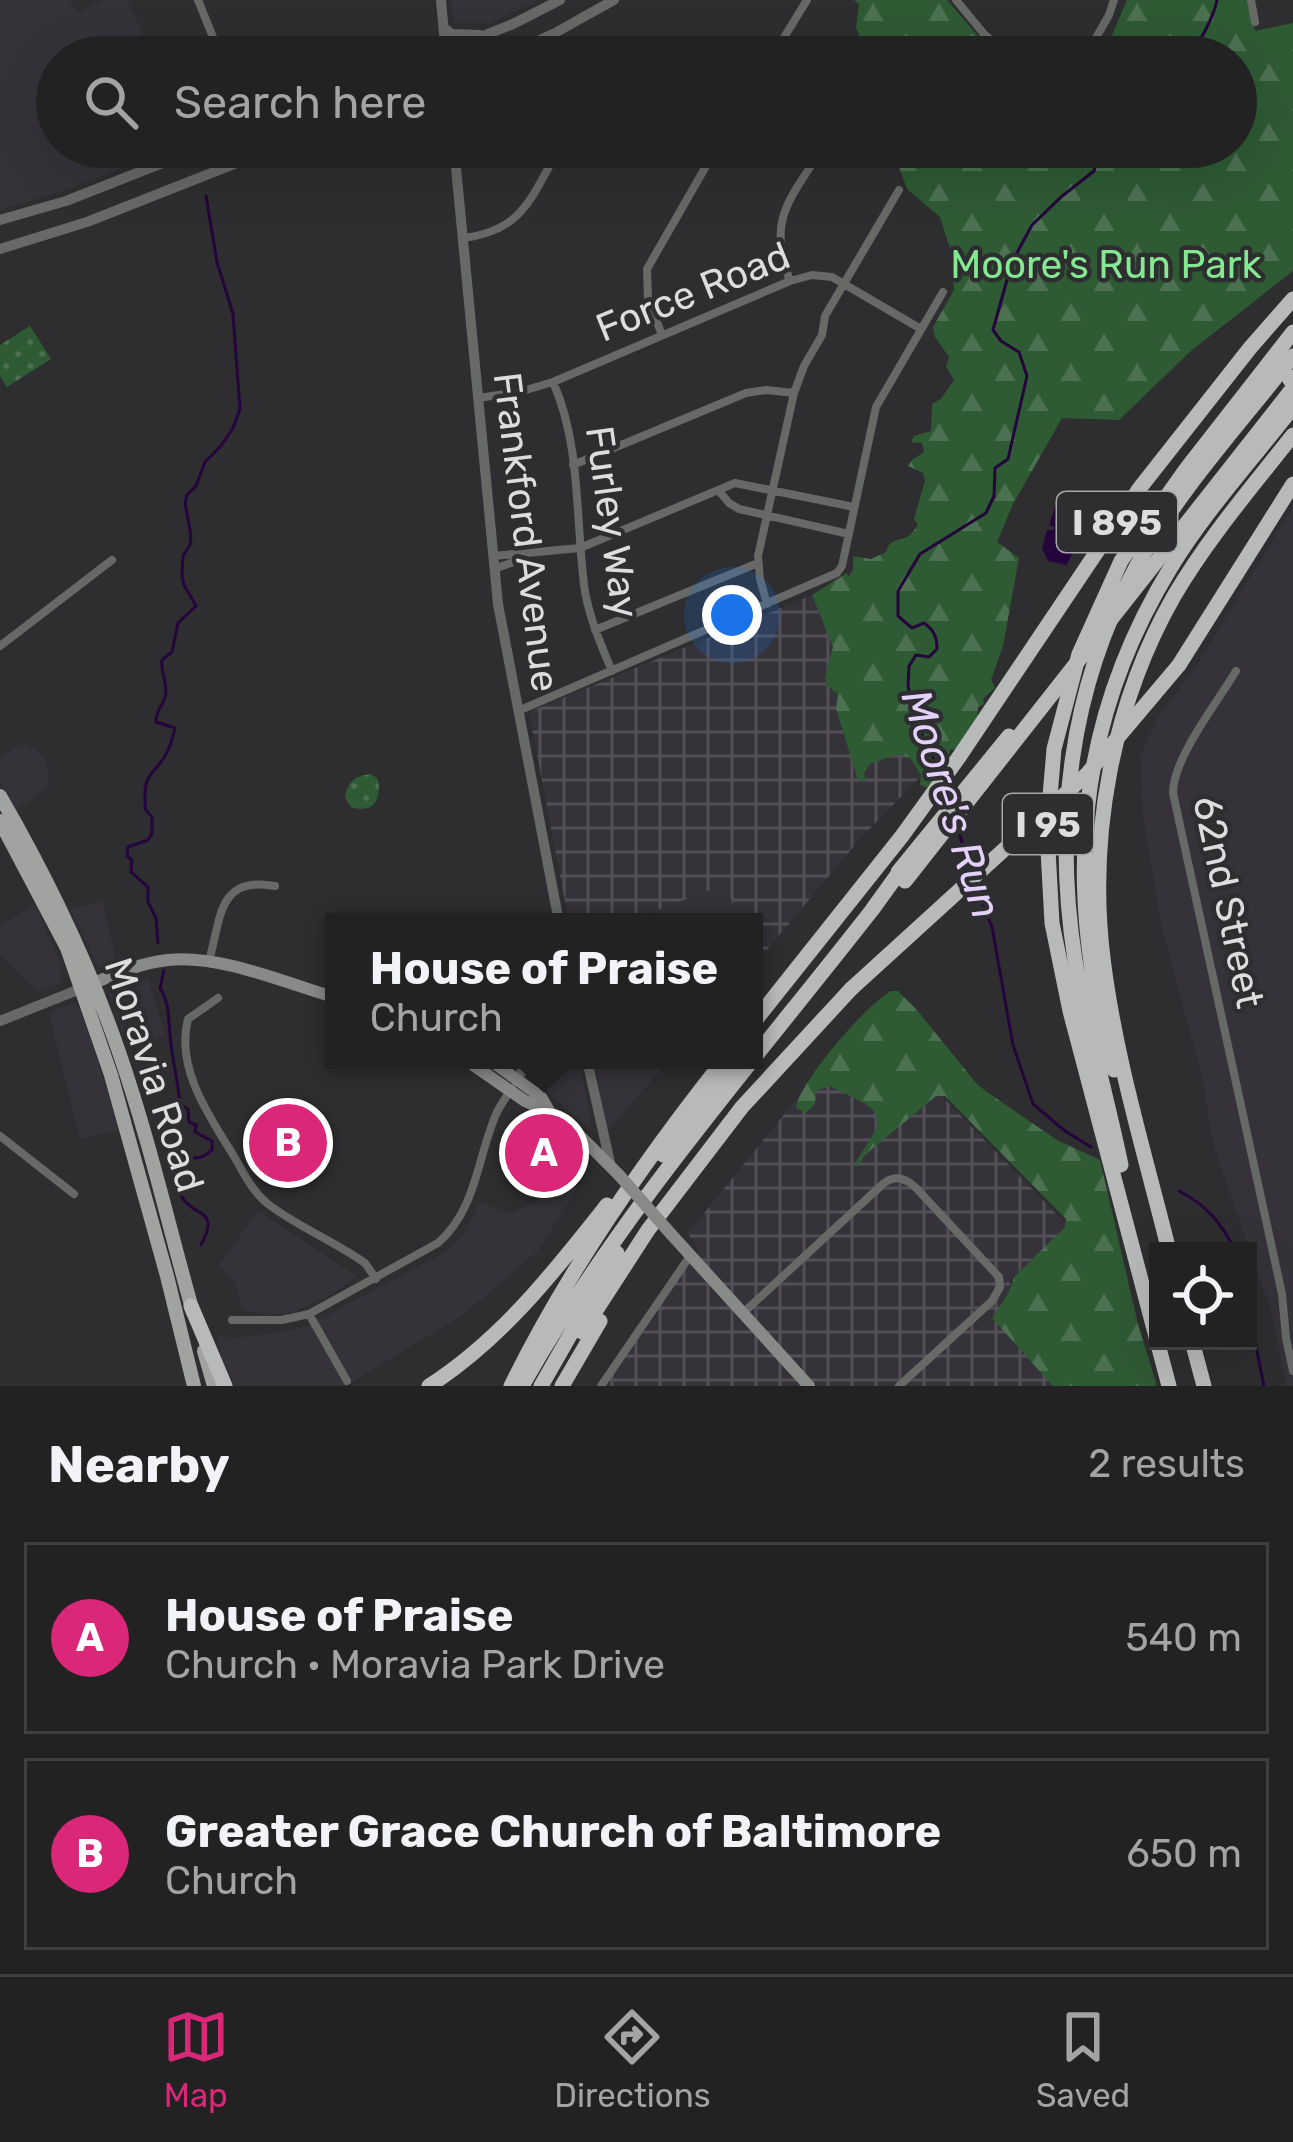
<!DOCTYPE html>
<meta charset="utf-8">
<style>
body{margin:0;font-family:Rubik,sans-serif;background:#2e2f30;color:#f1f3f6}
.controls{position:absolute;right:36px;bottom:36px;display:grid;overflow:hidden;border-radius:0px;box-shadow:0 12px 48px #0002}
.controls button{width:108px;height:108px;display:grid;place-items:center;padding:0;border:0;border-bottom:3px solid #3f3f41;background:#222223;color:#f1f3f6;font:60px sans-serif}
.you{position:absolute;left:732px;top:615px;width:42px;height:42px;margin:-30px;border:9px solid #fff;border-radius:50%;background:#1a73e8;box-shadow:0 0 0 18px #1a73e833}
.badge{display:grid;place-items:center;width:78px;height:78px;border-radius:50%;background:#db2777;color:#fff;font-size:39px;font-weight:700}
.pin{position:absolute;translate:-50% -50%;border:6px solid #fff;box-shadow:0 3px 12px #0006}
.popup{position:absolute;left:325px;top:913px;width:438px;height:156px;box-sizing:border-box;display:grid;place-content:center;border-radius:0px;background:#222223;filter:drop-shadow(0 3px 9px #0005);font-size:39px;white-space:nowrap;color:#a2a4a6}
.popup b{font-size:45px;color:#f1f3f6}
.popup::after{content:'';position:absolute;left:50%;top:100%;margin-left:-24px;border:24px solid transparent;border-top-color:#222223}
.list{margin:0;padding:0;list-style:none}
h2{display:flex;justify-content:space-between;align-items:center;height:156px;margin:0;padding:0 48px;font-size:51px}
h2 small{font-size:39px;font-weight:400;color:#a2a4a6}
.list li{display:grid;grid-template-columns:78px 1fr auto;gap:36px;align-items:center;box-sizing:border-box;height:192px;margin:0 24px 24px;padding:0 24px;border:3px solid #3f3f41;border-radius:0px}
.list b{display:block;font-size:45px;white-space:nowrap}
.list p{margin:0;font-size:39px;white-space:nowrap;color:#a2a4a6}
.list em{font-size:39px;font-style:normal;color:#a2a4a6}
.icon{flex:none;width:66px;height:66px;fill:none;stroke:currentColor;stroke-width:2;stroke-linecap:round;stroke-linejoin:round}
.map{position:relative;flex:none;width:1293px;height:1386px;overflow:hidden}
.search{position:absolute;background:#222223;box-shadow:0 12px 48px #0002;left:36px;right:36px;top:36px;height:132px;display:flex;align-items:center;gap:30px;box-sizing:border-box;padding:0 42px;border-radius:66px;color:#a2a4a6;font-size:45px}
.sheet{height:588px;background:#222223}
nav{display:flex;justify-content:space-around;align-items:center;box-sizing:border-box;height:168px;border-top:3px solid #3f3f41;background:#222223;font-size:33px;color:#a2a4a6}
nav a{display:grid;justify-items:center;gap:6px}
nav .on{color:#db2777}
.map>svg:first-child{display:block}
.built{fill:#36323a}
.industrial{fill:url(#industrial-grid)}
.grass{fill:url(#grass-dots)}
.forest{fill:url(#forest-firs)}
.water{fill:url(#water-ripples)}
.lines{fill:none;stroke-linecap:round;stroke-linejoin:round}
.stream{stroke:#24053c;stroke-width:3}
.minor{stroke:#676967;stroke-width:8}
.tertiary{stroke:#676967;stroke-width:10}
.secondary{stroke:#888a88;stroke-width:12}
.primary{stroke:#a1a3a1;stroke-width:14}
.motorway{stroke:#b7bab8;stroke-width:15}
.secondary-bridge{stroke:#888a88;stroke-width:12}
.motorway-bridge{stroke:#b7bab8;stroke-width:15}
.labels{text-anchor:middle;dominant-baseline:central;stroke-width:9;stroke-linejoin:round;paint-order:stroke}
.shield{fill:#2e2d2f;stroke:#a8a8aa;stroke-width:3}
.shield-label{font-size:36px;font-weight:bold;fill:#dddcde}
.park-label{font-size:39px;fill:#84e892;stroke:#2e2d2f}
.street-label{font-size:39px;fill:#dddcde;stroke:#2e2d2f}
.water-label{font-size:42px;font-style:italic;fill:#e4d1fc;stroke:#2e2d2f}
</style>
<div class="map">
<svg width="1293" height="1386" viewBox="0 0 1293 1386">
<defs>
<pattern id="industrial-grid" width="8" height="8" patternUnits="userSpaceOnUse" patternTransform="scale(3)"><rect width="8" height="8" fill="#36323a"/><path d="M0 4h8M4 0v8" fill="none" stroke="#534f56"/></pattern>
<pattern id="grass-dots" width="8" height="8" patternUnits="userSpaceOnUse" patternTransform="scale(3)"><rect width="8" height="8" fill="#2e5a34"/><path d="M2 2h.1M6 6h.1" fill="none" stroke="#4c7151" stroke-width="1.8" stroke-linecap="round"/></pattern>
<pattern id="forest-firs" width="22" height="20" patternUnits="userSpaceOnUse" patternTransform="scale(3)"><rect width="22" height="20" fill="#2e5a34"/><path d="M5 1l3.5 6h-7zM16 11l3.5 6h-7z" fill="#4c7151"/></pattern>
<pattern id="water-ripples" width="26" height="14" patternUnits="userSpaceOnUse" patternTransform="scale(3)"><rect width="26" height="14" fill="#24053c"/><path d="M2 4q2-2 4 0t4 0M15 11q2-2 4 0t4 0" fill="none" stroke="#432958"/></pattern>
</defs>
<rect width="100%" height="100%" fill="#2e2d2f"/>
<path class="built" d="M0 0H69L77 13 104 0H127L153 57H57V147H175L71 188 0 210Z
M451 0H539L489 23H453Z
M1293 507V1386H1287L1271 1311 1213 1144 1203 1081 1160 921 1143 816 1140 756 1158 717 1197 665Z
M25 744 37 750 47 763 49 784 29 802 16 808 0 782V758L17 746Z
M726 884 740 922H628Z
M102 901 116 960 98 967 70 909Z
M35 905 63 968 59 974 61 983 38 992 0 954V925Z
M148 977 165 1036 127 1048 108 993Z
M74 1003 80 1008 120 1130 80 1139 49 1013Z
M540 1060H580L592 1131 530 1077Z
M594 1060H670L607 1131Z
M572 1183 577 1188 538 1251 464 1314 346 1386H235L220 1355 218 1336 236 1338 299 1329 309 1325 445 1252 462 1237 480 1202 510 1214Z
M258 1211 356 1276 333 1294 288 1314 267 1315 242 1309 236 1284 219 1265Z"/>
<path class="industrial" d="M812 595 833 647 825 677 838 694 836 709 842 730 864 773 870 764 898 754 910 758 921 776 859 840 755 964 754 922H740L725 884 628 922H569L529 712Z
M864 1016 1070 1228 1010 1279V1294L1055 1386H605L698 1250 688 1233Z"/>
<path class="grass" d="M30 326 51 359 7 387 0 376V345Z
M371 774 378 779C382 800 373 814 351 807L345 798C348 781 354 776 371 774Z"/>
<path class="forest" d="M854 0H947L996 57H870L856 28 859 4Z
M1127 0H1249L1255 31 1293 23V271L1192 350 1119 420 1062 418 1013 504 997 542 1019 558 1003 646 991 680 995 688 983 699 984 704 978 707 977 717 957 749 950 750 947 762 928 788 920 785 921 775 910 758 898 754 870 764 864 773 866 782 858 780 836 709 838 694 826 685 825 677 833 647 812 595 847 573 848 577 853 570V556L871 559 886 552C890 537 900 542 910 535 913 532 915 528 918 525L914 519 925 481 923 473 908 466 912 460 924 452 922 443 911 442 914 436 931 431 932 404 941 399 954 380 946 366 949 357 935 337 933 327 954 290 950 249 940 217 907 189 899 167 908 147H1236V57H1099L1113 33Z
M891 991H898L916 1009 977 1084 987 1092 1057 1140 1100 1160 1138 1324 1157 1386H1053L992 1318 1008 1294 1014 1277 1065 1227 1066 1219 945 1096H936L866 1154 857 1167 855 1164C861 1152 870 1141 876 1129 886 1105 845 1096 830 1086L816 1091 815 1104 806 1113 796 1108C799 1082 866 1005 891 991Z"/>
<path class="water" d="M1073 496 1077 503 1085 507 1083 516 1086 523 1067 565 1048 561 1042 548 1047 530H1053L1055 527 1049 525 1058 499Z"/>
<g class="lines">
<path class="stream" d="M1138 57 1139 47 1146 39C1173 50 1190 62 1206 29 1211 19 1215 11 1217 0
M940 769 924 743 918 715 908 687 909 666 916 655 929 657 937 649C937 637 934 630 924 623L912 628 898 616V591L920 554 986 513 994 496 995 468 1008 459 1027 376 1019 352 1001 341 993 330 1012 262 1032 225 1061 197 1094 171 1101 147
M957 824 970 872
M976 887 992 927 1013 1045 1033 1104 1065 1131 1091 1147
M158 943 156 918 148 902V887L131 872 132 860 127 856 128 847 148 840 152 833V817C143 806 146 813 145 799 144 774 153 775 165 756 170 748 173 737 175 728L156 722C156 709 162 708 165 697 169 686 160 672 162 660L172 652 178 623 196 606 184 585 182 576 183 556 190 545 191 536 185 503 187 495 196 486 205 462 220 447 233 428 240 409 233 314 217 262 206 196
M164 970 160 988C170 1004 168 1017 170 1035 172 1058 178 1081 180 1104L188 1109 189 1122 196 1125 195 1132 212 1141V1150C200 1161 194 1157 180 1159 177 1172 175 1188 183 1199 197 1218 220 1209 201 1245
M1179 1191C1208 1206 1220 1222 1236 1251
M1248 1307 1264 1386"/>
<path class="minor" d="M198 0 221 57
M956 0 984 34 1010 57
M1251 0 1255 22
M772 57 807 0
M1085 57 1109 15 1114 0
M463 238C524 231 532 195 560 147
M790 281C766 218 791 199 823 147
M662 335 648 299 647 269 717 147
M553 382C582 447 575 522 585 592 590 619 601 645 612 671
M478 398 519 392 553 382 790 281 812 275 832 277 921 329
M573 465 746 393 766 390 794 393
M719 491 729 503 739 509 849 534
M493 556 580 548 735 483 854 507
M494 569 527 557
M767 604 760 579 758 556 794 393 804 366 822 335 825 316 899 190
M595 630 758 563
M0 646 112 560
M1236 671C1217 703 1173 758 1173 793L1282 1294 1286 1338 1293 1371
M518 711 837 573 842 566 876 407 943 292
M209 961C221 920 217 875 275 886
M218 998 188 1019C175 1069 210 1117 235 1158 244 1174 253 1192 268 1204 298 1227 334 1241 365 1263L376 1279
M0 1136 74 1194
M743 1313 884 1183C897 1174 907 1179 917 1189L999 1277 1000 1287 992 1301 899 1386
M309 1314 347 1381
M232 1320H282L309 1314 438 1243C477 1209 477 1157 497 1112 501 1104 507 1096 512 1088
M601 1386 690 1256"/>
<path class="tertiary" d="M441 0 446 56
M444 28 452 34 480 35
M431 57 513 24 560 0
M503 57 555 33 614 0
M454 147 498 604 559 922
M0 220 66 201 203 147
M0 249 87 222 277 147
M0 1021 80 989
M587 1060 611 1167
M517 1080 528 1060"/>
<path class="secondary" d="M87 986C113 975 139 963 168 960 219 954 285 983 334 997
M466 1060 525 1101 551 1113 577 1133 619 1175
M490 1060 541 1097 549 1111
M671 1234 809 1386"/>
<path class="primary" d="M0 796C48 879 89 964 120 1055 149 1139 169 1227 193 1312
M0 821 67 948 111 1075 167 1276 194 1386
M204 1351 214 1386"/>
<path class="motorway" d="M1290 380 1293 377
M1179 665 1293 484
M898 872 1009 736
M754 1022 902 836 959 757 1139 489 1250 348 1293 299
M1114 1070C1064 893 1073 727 1171 567 1206 510 1252 460 1293 407
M663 1155 736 1067
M1121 1165C1107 1097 1087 1028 1075 960 1054 826 1069 689 1135 569 1177 492 1239 425 1293 356
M1169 1251C1145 1154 1115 1057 1103 958 1088 835 1113 703 1174 596 1208 538 1252 487 1293 435
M191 1306 225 1386
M582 1332 648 1230 742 1107 851 989
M1192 1341 1204 1386
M429 1386C502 1339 554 1272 607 1205
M511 1386C568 1270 644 1161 724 1060
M522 1386C619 1214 751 1065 872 910L903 867
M541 1386 617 1253
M562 1386 600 1321
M1169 1386 1070 1011 1052 923 1047 832 1054 749 1079 654 1121 561 1186 469 1293 332"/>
<path class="secondary-bridge" d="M619 1175 671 1234"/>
<path class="motorway-bridge" d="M905 881 1293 388
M851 989 1087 774 1179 665"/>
</g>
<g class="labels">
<g class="shield">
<rect x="1057" y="492" width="120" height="60" rx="9"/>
<rect x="1003" y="794" width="90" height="60" rx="9"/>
</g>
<g class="shield-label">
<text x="1117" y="522">I 895</text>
<text x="1048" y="824">I 95</text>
</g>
<g class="park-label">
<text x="1106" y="265">Moore's Run Park</text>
</g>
<g class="street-label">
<text transform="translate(693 292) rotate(-22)">Force Road</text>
<text transform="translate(612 522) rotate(82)">Furley Way</text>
<text transform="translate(526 532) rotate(83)">Frankford Avenue</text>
<text transform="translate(1228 902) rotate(78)">62nd Street</text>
<text transform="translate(154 1075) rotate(72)">Moravia Road</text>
</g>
<g class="water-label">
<text transform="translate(951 804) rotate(72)">Moore's Run</text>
</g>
</g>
</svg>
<div class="controls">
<button><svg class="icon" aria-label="locate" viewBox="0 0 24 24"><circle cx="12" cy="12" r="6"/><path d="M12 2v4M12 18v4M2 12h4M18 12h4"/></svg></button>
</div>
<div class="you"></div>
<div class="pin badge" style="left:544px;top:1153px">A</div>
<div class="popup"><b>House of Praise</b>Church</div>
<div class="pin badge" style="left:288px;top:1143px">B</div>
<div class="search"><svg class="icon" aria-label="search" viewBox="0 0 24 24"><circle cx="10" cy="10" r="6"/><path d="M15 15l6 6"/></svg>Search here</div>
</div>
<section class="sheet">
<h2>Nearby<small>2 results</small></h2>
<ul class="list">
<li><span class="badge">A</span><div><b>House of Praise</b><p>Church · Moravia Park Drive</p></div><em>540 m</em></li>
<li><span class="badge">B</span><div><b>Greater Grace Church of Baltimore</b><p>Church</p></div><em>650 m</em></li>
</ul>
</section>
<nav>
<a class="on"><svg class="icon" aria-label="map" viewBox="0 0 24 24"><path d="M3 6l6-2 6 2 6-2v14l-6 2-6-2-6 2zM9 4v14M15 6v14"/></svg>Map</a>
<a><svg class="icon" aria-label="directions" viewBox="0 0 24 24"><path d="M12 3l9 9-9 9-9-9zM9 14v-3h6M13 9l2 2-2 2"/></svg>Directions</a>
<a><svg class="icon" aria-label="saved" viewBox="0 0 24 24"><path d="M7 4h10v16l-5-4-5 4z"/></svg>Saved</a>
</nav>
